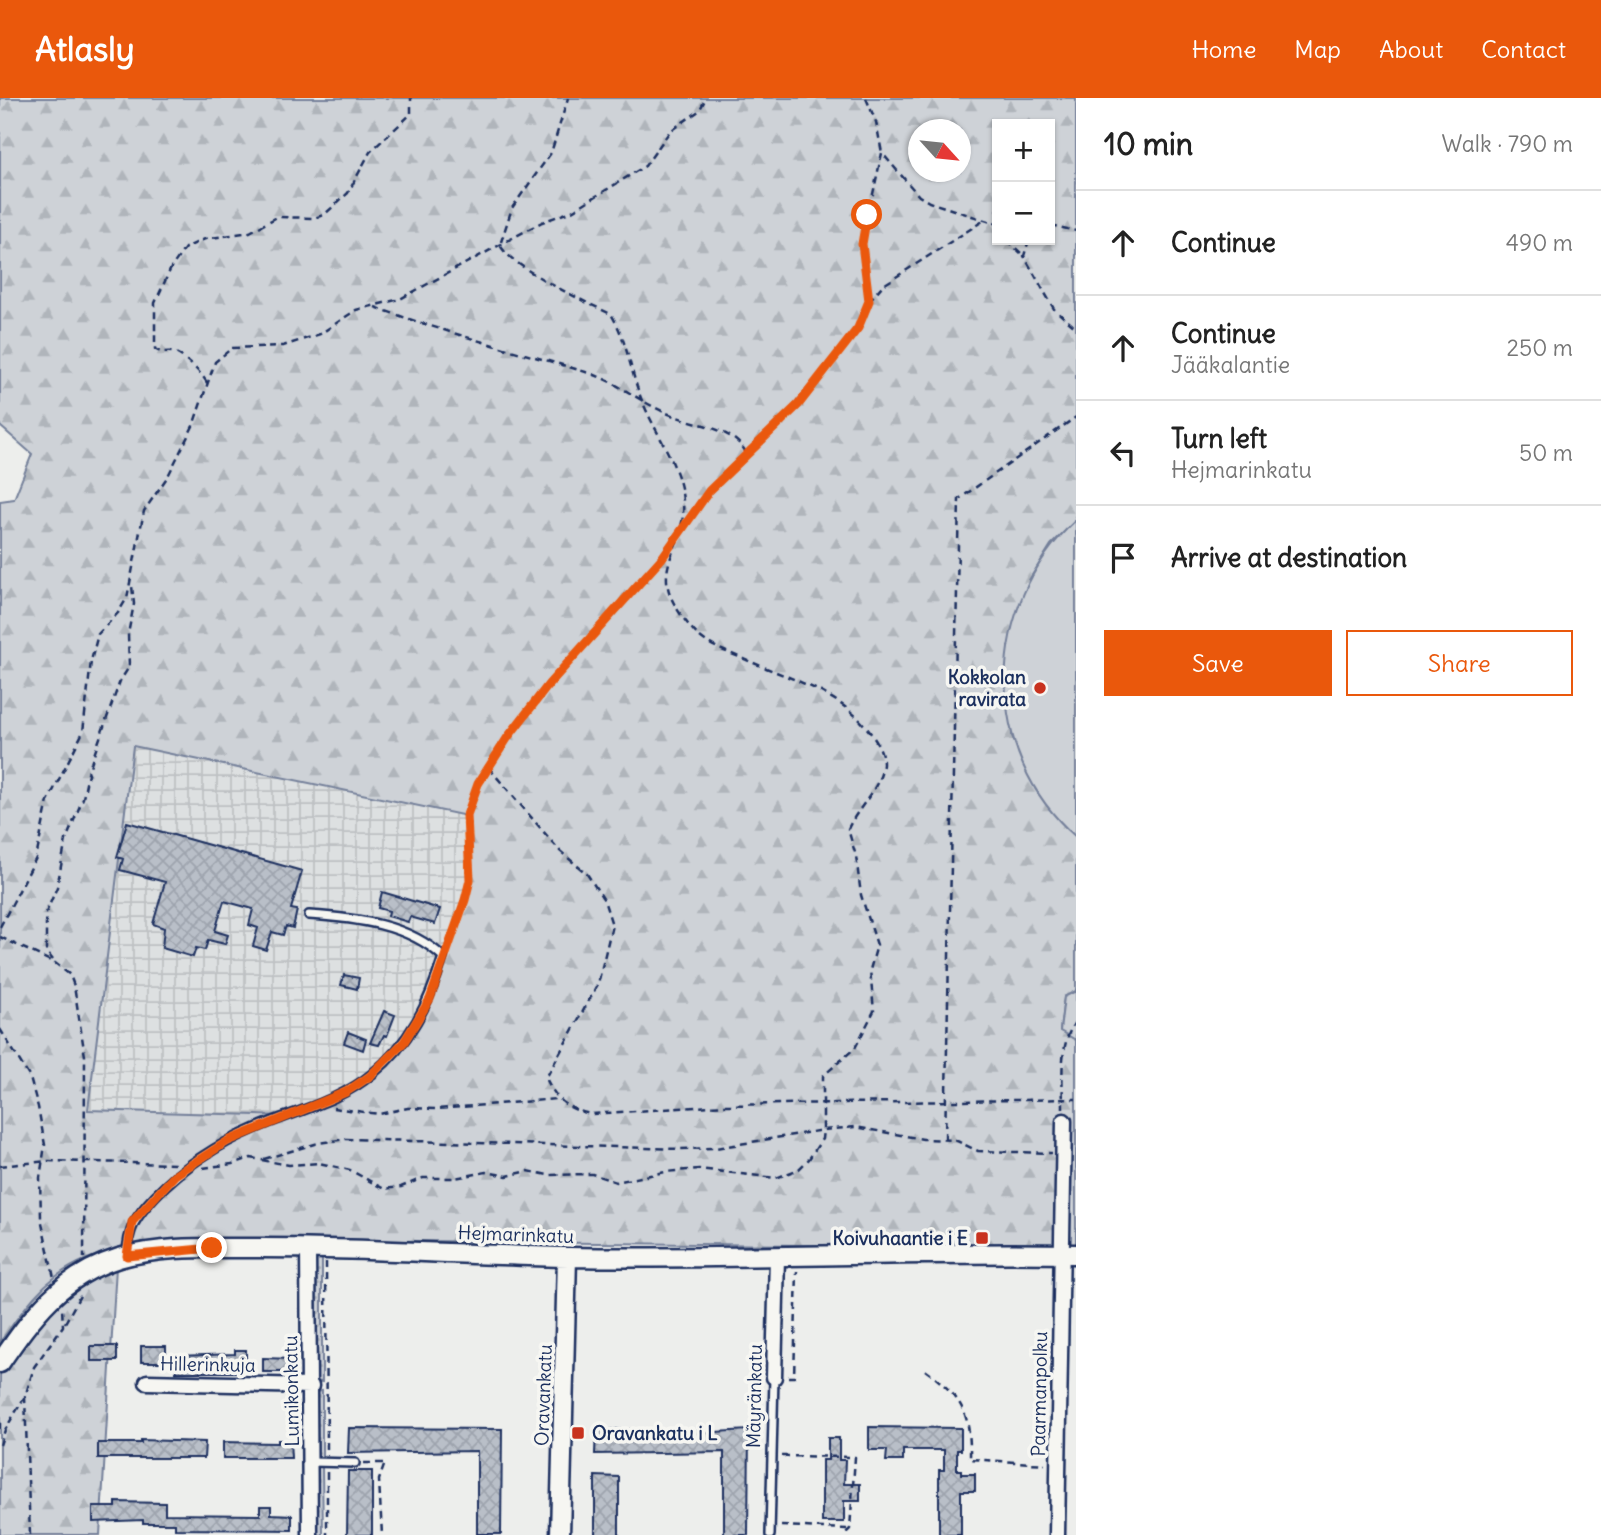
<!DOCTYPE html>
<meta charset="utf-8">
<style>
body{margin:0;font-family:Delius,sans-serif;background:#f2f2f2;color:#222}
.controls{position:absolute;right:21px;top:21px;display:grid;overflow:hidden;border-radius:0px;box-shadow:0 2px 5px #0004}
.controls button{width:63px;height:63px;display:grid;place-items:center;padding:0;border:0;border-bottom:2px solid #e0e0e0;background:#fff;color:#222;font:35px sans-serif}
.compass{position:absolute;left:908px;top:21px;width:63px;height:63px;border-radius:50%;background:#fff;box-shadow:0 2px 5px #0004;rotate:117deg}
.stop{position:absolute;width:21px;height:21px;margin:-16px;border:5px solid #ea580c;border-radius:50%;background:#fff}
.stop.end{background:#ea580c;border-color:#fff;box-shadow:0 2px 7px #0008}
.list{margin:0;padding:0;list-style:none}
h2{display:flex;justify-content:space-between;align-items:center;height:91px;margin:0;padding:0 28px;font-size:30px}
h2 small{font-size:23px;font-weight:400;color:#767676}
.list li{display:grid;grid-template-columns:46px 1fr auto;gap:21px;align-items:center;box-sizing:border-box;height:105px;padding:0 28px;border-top:2px solid #e0e0e0}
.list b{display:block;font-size:26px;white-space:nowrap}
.list p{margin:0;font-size:23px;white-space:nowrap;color:#767676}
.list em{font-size:23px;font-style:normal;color:#767676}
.actions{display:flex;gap:14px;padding:21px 28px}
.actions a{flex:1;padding:16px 0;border:2px solid #ea580c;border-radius:0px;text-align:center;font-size:24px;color:#ea580c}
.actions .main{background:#ea580c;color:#fff}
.icon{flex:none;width:38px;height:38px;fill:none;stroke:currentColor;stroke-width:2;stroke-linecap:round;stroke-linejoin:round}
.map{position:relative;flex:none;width:1076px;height:1437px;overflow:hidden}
header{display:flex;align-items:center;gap:42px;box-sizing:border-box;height:98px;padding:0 35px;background:#ea580c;color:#fff}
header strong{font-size:33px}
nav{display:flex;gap:38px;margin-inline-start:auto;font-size:24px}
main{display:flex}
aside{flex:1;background:#fff}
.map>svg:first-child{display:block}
.industrial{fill:url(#industrial-grid)}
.grass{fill:url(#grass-dots);stroke:#74809a;stroke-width:2}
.forest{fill:url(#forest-firs);stroke:#74809a;stroke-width:2;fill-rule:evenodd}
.garden{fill:#ced2d7;stroke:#74809a;stroke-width:2}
.building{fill:url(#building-cross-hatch);stroke:#1b2f5e;stroke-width:2}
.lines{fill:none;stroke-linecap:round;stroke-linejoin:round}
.service-casing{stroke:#1b2f5e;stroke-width:12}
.minor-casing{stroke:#1b2f5e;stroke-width:19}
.tertiary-casing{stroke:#1b2f5e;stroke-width:23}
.path{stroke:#1b2f5e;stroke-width:2.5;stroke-dasharray:7 5;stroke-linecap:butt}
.service{stroke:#f6f6f2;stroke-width:7}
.minor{stroke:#f6f6f2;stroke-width:14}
.tertiary{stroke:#f6f6f2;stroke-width:18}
.route{stroke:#ea580c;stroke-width:9}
.poi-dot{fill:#c8321e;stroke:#f6f6f2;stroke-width:2.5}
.labels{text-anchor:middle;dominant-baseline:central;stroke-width:7;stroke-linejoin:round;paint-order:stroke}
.poi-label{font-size:19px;font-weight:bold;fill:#1b2f5e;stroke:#f6f6f2;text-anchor:end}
.street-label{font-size:19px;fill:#1b2f5e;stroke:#f6f6f2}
</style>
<header>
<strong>Atlasly</strong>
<nav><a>Home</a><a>Map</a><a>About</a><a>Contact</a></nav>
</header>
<main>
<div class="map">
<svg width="1076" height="1437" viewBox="0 0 1076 1437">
<defs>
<pattern id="industrial-grid" width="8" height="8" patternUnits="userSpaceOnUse" patternTransform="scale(1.75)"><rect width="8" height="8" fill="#dde0e1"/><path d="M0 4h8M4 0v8" fill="none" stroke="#bdc0c3"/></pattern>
<pattern id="grass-dots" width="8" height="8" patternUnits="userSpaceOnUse" patternTransform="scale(1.75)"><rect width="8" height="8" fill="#ced2d7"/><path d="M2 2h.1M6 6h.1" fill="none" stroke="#b0b5bb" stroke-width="1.8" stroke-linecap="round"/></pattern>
<pattern id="forest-firs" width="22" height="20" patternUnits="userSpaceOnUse" patternTransform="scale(1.75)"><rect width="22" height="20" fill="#ced2d7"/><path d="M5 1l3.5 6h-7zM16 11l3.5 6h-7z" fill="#b0b5bb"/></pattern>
<pattern id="building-cross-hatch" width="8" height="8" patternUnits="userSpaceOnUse" patternTransform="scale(1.75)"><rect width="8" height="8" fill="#b9bfc8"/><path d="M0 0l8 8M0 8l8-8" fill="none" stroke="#9ea4ae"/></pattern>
</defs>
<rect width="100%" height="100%" fill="#edeeec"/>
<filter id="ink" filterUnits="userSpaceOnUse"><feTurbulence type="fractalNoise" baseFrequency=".0143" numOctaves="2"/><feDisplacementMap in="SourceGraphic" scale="14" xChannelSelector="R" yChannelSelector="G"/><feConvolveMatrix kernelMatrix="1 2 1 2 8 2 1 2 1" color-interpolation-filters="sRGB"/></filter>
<g filter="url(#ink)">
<path class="industrial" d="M133 648 467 717 470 782 465 802 419 922 370 978 288 1018 88 1012Z"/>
<path class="grass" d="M313 1156H322V1284L315 1283Z
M322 1293V1361L316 1360V1294Z
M316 1369H322L323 1437H316Z"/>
<path class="forest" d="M0 0H1076V422L1051 447 1029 482 1012 638 1036 692 1076 739V893L1064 899 1060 932 1076 942V1150L225 1141C159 1145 83 1143 36 1197 23 1211 12 1228 0 1244V403L14 401 32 356 0 328ZM997 26H1050V142H997ZM918 32H960V74H918ZM133 648 467 718 470 783 465 802 419 922 370 978 288 1018 88 1012Z
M116 1169 100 1437H0V1265L57 1193Z"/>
<path class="garden" d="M1076 422V739C980 655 984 507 1076 422Z
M1076 893V942L1060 933 1064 899Z"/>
<path class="building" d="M127 724 302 773 291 811 297 812 293 830 286 828 283 837 272 834 266 852 253 848 258 830 249 827 253 811 224 803 215 833 228 837 225 846 208 842 205 852 196 850 193 859 162 850 164 830 153 826 165 784 120 772 123 761 117 759Z
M382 794 440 811 435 826 410 819 408 824 388 818 389 813 378 810Z
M344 877 359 880 357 891 341 887Z
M384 913 395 917 387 938 384 937 379 947 370 945Z
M348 934 366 941 363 952 344 945Z
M91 1248H117V1263H91Z
M141 1248H166V1264H141Z
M235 1252H246V1267H235V1274H176V1258L235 1256Z
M263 1260 292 1261V1274H263Z
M869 1329 961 1330V1352H957V1372H961V1376H975V1393H961V1437H939V1372H944V1352H903V1363H886L887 1352H869Z
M349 1330 502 1331 501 1436H477V1353L348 1355Z
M596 1331 696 1332 697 1335 749 1332 748 1437H724V1354L595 1356Z
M828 1340H839V1362H845L844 1386H860V1403H844V1424H822V1362H828Z
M141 1342 205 1344 204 1360H98V1345H141Z
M278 1342H290L291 1360H223V1344L278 1345Z
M348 1373H372V1437H347Z
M595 1378 619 1379V1437H595Z
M116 1404 165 1405V1416L260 1417V1408H271V1416L292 1417V1432L175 1431V1425H143V1422L93 1424V1409H116Z"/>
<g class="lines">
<g class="service-casing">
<path id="service" d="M127 1158C127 1131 137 1117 155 1098 183 1069 218 1046 256 1030 295 1013 339 1004 372 976 410 946 429 905 443 859 409 826 355 820 309 817
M311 1364 355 1365
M770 1437 774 1279"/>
</g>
<g class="minor-casing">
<path id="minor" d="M308 1149 310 1437
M774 1279 777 1159
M147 1284 311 1288
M1057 1437 1064 1023"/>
</g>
<g class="tertiary-casing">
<path id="tertiary" d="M0 1265C33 1217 61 1178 119 1160 160 1148 207 1150 248 1150 355 1149 462 1157 569 1159 738 1162 907 1153 1076 1156
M560 1437 567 1159"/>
</g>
<path class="path" d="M866 0 876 24 882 55
M1050 127 1076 133
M1007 142 1024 158
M1029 142 1024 158 1054 211 1076 230
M869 203 882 188 983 123
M375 209C446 235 517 253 589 275 618 284 641 305 669 316 693 326 736 330 747 357
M207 285C203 276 181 255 172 254 164 253 162 256 155 251V205L171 170 185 150 205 141 250 134 277 119 314 120 324 117 348 95 370 54 411 16V0
M680 434 709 393 798 307 857 230 869 203 862 146 882 55 919 98 929 104 997 126
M489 670 560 753 587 776 604 802 612 827 598 886 546 980C557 1003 567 1011 591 1016L725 1007 1076 1001
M0 829 36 760 48 703 83 634 91 563 98 536 118 515 127 500 144 413 168 378 193 328 215 264 232 250 283 248 320 236 356 212 400 201 542 124 572 113 645 68 670 33 699 13 706 0
M0 839 55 865 70 877 74 888 85 958 84 1160
M447 850 470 782 467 717 478 686 508 639 549 586 612 518 674 443
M53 862 46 853V815L57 789 66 742 83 700 89 671 120 583 129 569 128 536 134 506 132 488
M0 931 30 980 38 1009 45 1047 40 1080 41 1120 54 1180
M333 1010 379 1016 408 1010 437 1011 556 1001
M1063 1011C1063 983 1058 946 1076 923
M945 1041 959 401 1076 319
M264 1061 318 1045 346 1041 681 1051 716 1050 823 1032V978L855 950 874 913 870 872 877 847 861 797 856 758 848 731C857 710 881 690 883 666 883 654 878 646 872 637 843 594 787 580 742 560 724 553 704 546 692 531 639 469 687 459 683 403 680 366 654 334 641 300 630 272 627 242 611 216 585 204 512 170 500 147L512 110 551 55 568 0
M0 1068 48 1063 176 1066
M203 1070 232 1066 251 1060 289 1067 319 1065 350 1072 384 1091 401 1089 423 1080H455L486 1074 507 1078 528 1073 548 1077 592 1076 616 1084 665 1074 699 1071 776 1080 799 1071 809 1061 822 1041 823 1032 855 1029 923 1041 955 1042 978 1053 1052 1055
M326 1164 327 1357
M65 1225 82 1194
M925 1272C962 1299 971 1315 970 1361L1045 1366
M788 1279H794L797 1173
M0 1324V1331
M0 1347 5 1332 24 1300
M782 1358 855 1359 850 1431 844 1437
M364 1365H385L379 1382 382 1437
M327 1374V1437
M781 1428 847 1431
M30 1437 25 1299 34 1269 63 1228 62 1210"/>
<use href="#service" class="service"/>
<use href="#minor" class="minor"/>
<use href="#tertiary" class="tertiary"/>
</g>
</g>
<g class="lines" filter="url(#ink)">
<path class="route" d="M212 1150 127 1158 132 1124 175 1077 228 1043 346 994 370 978 404 944 430 901 465 802 470 782 467 717 478 686 508 639 549 586 662 460 709 393 798 307 858 230 869 203 862 146 867 117"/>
</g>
<g class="poi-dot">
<circle cx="1040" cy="590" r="7"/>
<rect x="975" y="1133" width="14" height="14" rx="3.5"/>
<rect x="571" y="1328" width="14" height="14" rx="3.5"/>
</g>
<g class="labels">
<g class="poi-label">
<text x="1026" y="579">Kokkolan<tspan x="1026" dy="22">ravirata</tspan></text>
<text x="968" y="1140">Koivuhaantie i E</text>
<text x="592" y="1335" text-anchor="start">Oravankatu i L</text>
</g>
<g class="street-label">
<text transform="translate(516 1136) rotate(2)">Hejmarinkatu</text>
<text transform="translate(208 1266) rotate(1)">Hillerinkuja</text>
<text transform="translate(291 1293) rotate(-91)">Lumikonkatu</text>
<text transform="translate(1039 1296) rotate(-89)">Paarmanpolku</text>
<text transform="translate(543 1297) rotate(-88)">Oravankatu</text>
<text transform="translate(754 1298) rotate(-89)">Mäyränkatu</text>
</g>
</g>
</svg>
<div class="controls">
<button>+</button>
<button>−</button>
</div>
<svg class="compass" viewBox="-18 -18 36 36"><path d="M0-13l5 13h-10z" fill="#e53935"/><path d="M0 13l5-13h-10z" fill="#767676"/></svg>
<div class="stop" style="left:867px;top:117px"></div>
<div class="stop end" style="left:212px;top:1150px"></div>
</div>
<aside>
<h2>10 min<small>Walk · 790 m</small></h2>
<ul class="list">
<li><svg class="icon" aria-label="ahead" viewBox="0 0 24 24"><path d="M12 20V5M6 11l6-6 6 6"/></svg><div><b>Continue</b></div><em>490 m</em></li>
<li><svg class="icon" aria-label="ahead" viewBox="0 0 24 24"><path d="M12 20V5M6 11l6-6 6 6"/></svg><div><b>Continue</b><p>Jääkalantie</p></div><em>250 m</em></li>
<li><svg class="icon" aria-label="left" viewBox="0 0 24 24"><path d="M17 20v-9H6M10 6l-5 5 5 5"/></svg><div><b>Turn left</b><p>Hejmarinkatu</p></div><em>50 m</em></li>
<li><svg class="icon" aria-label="arrive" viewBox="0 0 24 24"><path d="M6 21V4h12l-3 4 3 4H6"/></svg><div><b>Arrive at destination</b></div></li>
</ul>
<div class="actions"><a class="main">Save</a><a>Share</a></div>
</aside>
</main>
